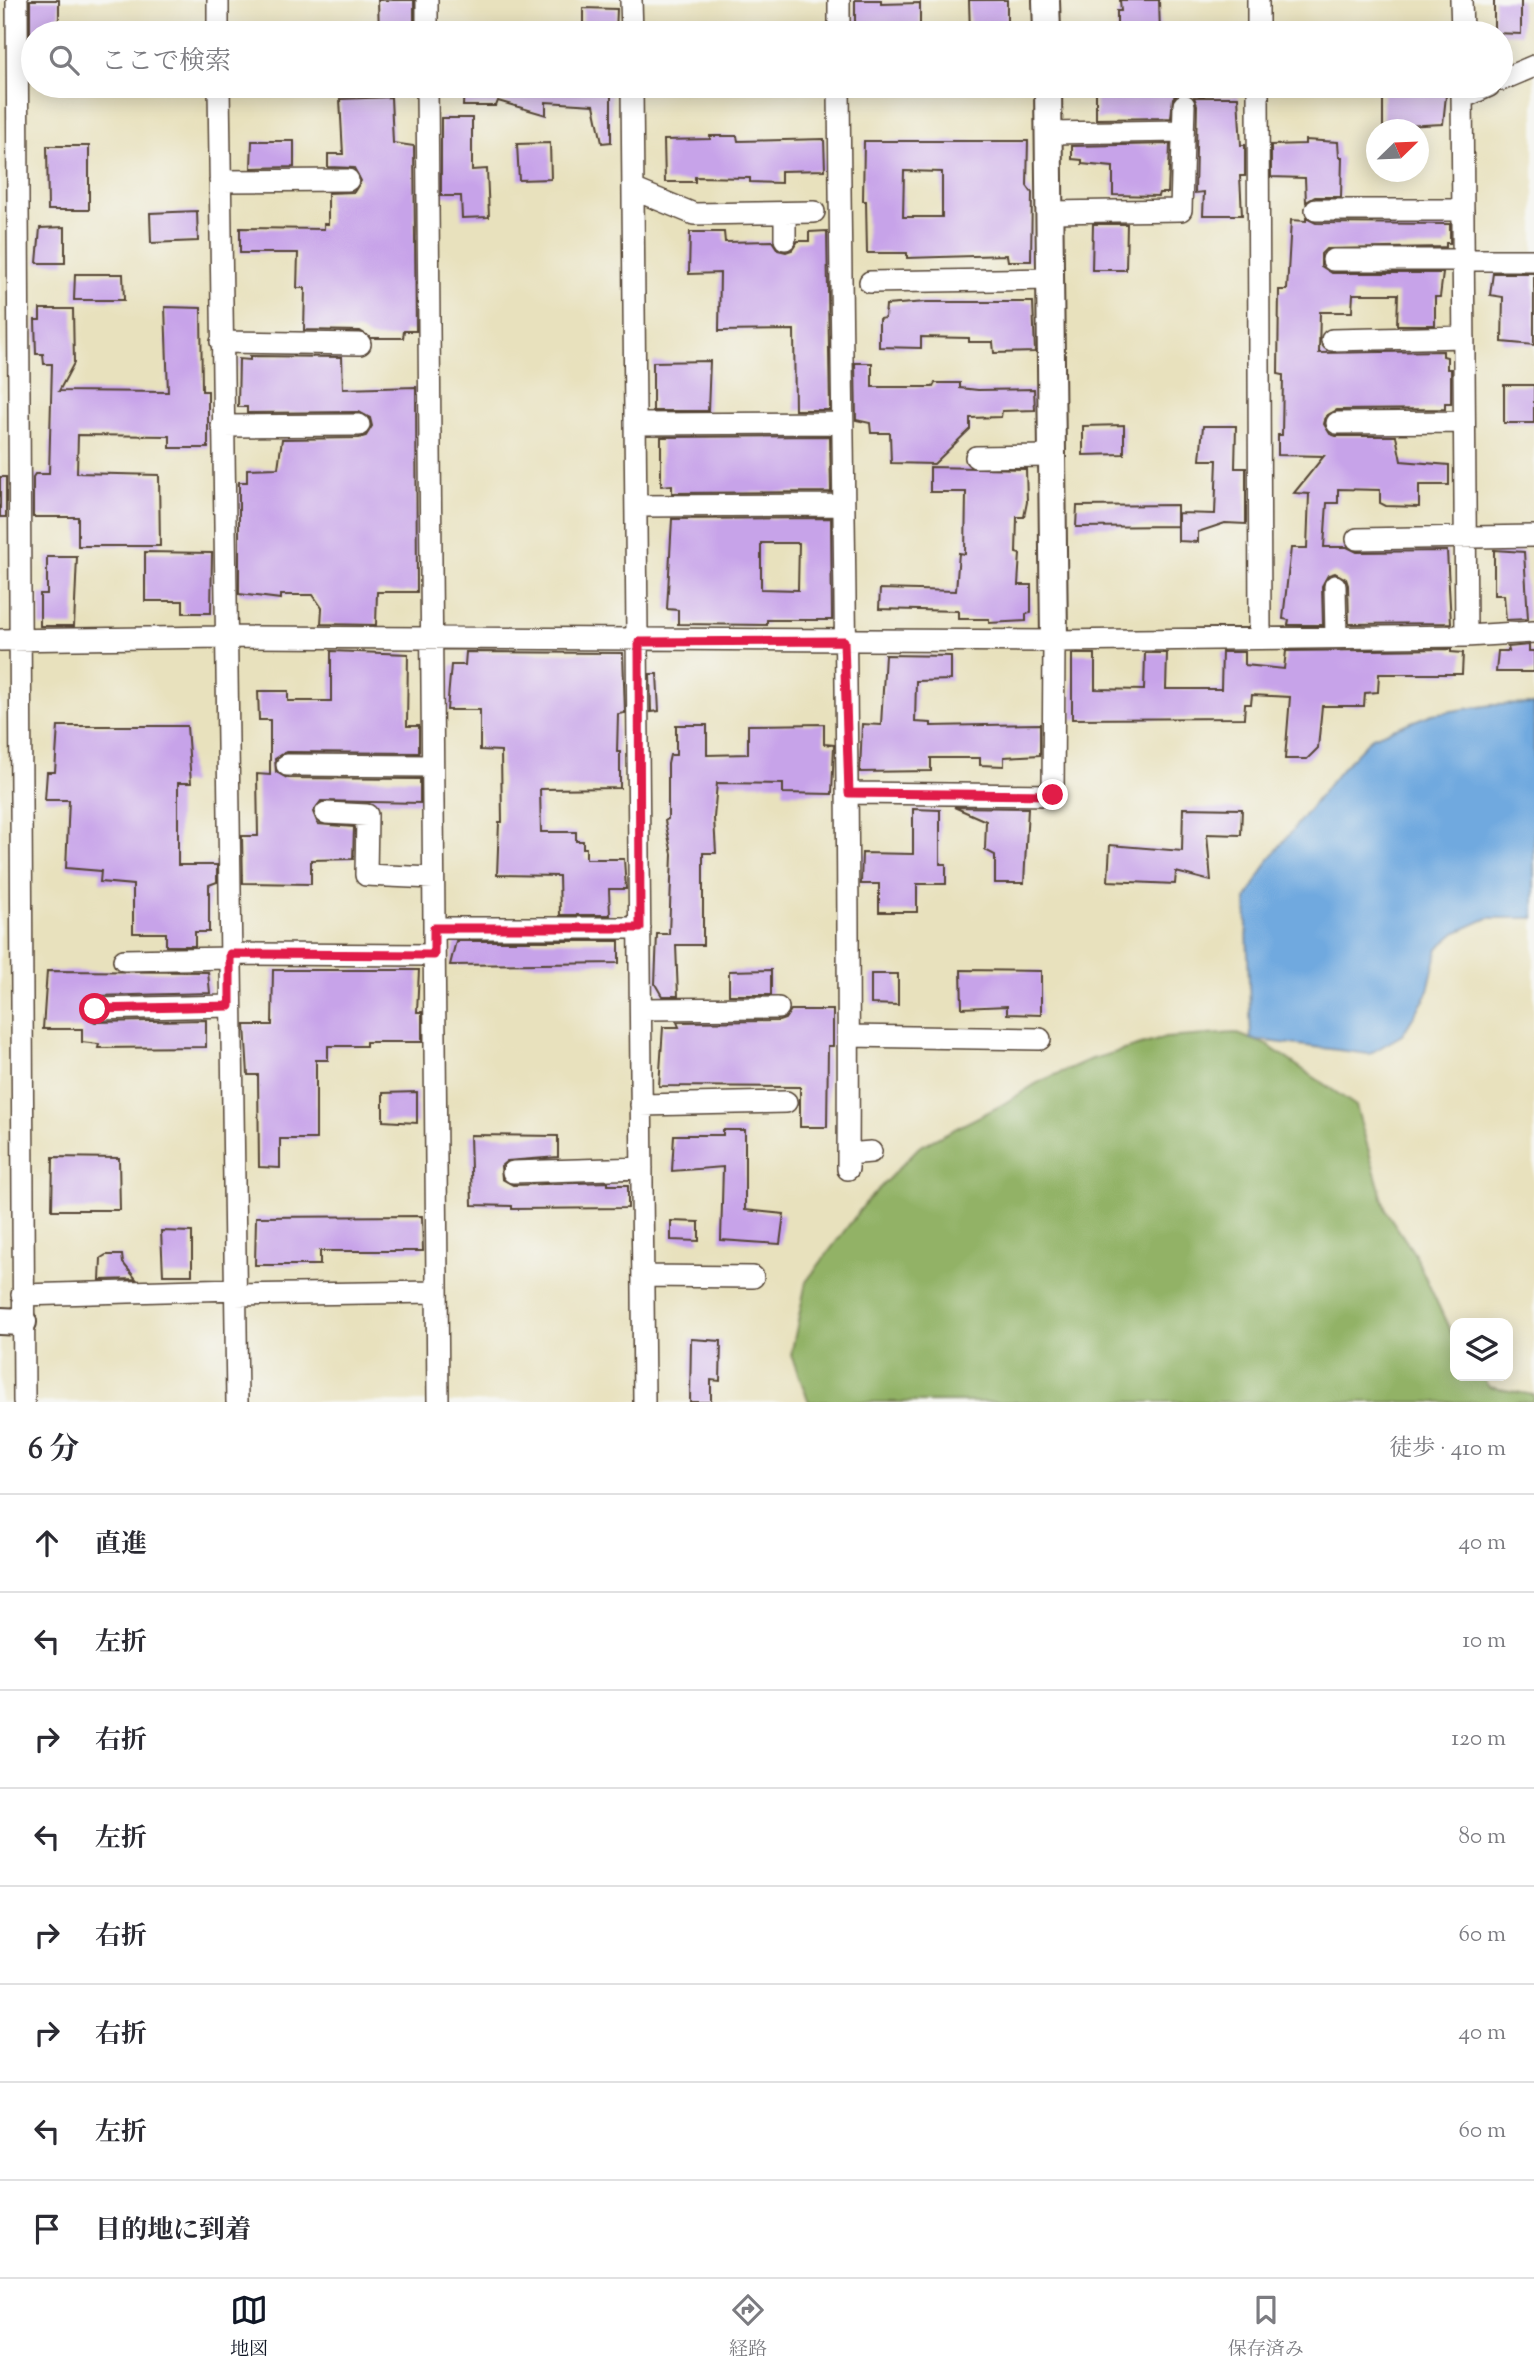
<!DOCTYPE html>
<html lang="ja">
<meta charset="utf-8">
<style>
body{margin:0;font-family:"Sorts Mill Goudy","Noto Serif JP",serif;background:#f7f7f7;color:#2b2b33}
.controls{position:absolute;right:21px;bottom:21px;display:grid;overflow:hidden;border-radius:14px;box-shadow:0 4px 18px #0003}
.controls button{width:63px;height:63px;display:grid;place-items:center;padding:0;border:0;border-bottom:2px solid #e1e1e2;background:#fff;color:#2b2b33;font:35px sans-serif}
.compass{position:absolute;left:1366px;top:119px;width:63px;height:63px;border-radius:50%;background:#fff;box-shadow:0 4px 18px #0003;rotate:67deg}
.stop{position:absolute;width:21px;height:21px;margin:-16px;border:5px solid #e11d48;border-radius:50%;background:#fff}
.stop.end{background:#e11d48;border-color:#fff;box-shadow:0 2px 7px #0008}
.list{margin:0;padding:0;list-style:none}
h2{display:flex;justify-content:space-between;align-items:center;height:91px;margin:0;padding:0 28px;font-size:30px}
h2 small{font-size:23px;font-weight:400;color:#7c7c81}
.list li{display:grid;grid-template-columns:46px 1fr auto;gap:21px;align-items:center;box-sizing:border-box;height:98px;padding:0 28px;border-top:2px solid #e1e1e2}
.list b{display:block;font-size:26px;white-space:nowrap}
.list em{font-size:23px;font-style:normal;color:#7c7c81}
.icon{flex:none;width:38px;height:38px;fill:none;stroke:currentColor;stroke-width:2;stroke-linecap:round;stroke-linejoin:round}
.map{position:relative;flex:none;width:1534px;height:1402px;overflow:hidden}
.search{position:absolute;background:#fff;box-shadow:0 4px 18px #0003;left:21px;right:21px;top:21px;height:77px;display:flex;align-items:center;gap:18px;box-sizing:border-box;padding:0 24px;border-radius:38px;color:#7c7c81;font-size:26px}
.sheet{height:875px;background:#fff}
nav{display:flex;justify-content:space-around;align-items:center;box-sizing:border-box;height:98px;border-top:2px solid #e1e1e2;background:#fff;font-size:19px;color:#7c7c81}
nav a{display:grid;justify-items:center;gap:4px}
nav .on{color:#111827}
.map>svg:first-child{display:block}
.forest{fill:#92b266;stroke:#666e42;stroke-width:2}
.water{fill:#6fa9df;stroke:#556a7e;stroke-width:2}
.building{fill:#c7a3e9;fill-rule:evenodd}
.lines{fill:none;stroke-linecap:round;stroke-linejoin:round}
.minor-casing{stroke:#554536;stroke-width:24}
.tertiary-casing{stroke:#554536;stroke-width:30}
.minor{stroke:#fff;stroke-width:21}
.tertiary{stroke:#fff;stroke-width:26}
.route{stroke:#e11d48;stroke-width:9}
</style>
<div class="map">
<svg width="1534" height="1402" viewBox="0 0 1534 1402">
<rect width="100%" height="100%" fill="#f6f6f2"/>
<filter id="ink" filterUnits="userSpaceOnUse"><feTurbulence type="fractalNoise" baseFrequency=".0143" numOctaves="2"/><feDisplacementMap in="SourceGraphic" scale="14" xChannelSelector="R" yChannelSelector="G"/><feConvolveMatrix kernelMatrix="1 2 1 2 8 2 1 2 1" color-interpolation-filters="sRGB"/></filter>
<filter id="wash" filterUnits="userSpaceOnUse"><feTurbulence type="fractalNoise" baseFrequency=".00686" numOctaves="4" result="noise"/><feDisplacementMap in="SourceGraphic" scale="28" xChannelSelector="R" yChannelSelector="G"/><feGaussianBlur stdDeviation="1.57" result="paint"/><feColorMatrix in="noise" values="0 0 0 0 0 0 0 0 0 0 0 0 0 0 0 0 0 1.4 0 .05"/><feComposite in="paint" operator="in"/></filter>
<g filter="url(#wash)">
<rect width="100%" height="100%" fill="#e8e1bd"/>
<path class="forest" d="M1235 1033 1267 1045 1356 1106 1386 1211 1414 1253 1455 1341V1376H1481L1489 1387 1534 1395V1402H809L791 1355 806 1282 867 1201 919 1147 1000 1106 1039 1082 1089 1060 1165 1038Z"/>
<path class="water" d="M1534 704V918H1488L1457 932 1438 948 1427 995 1402 1035 1369 1054 1251 1039 1246 900 1268 861 1338 773 1372 737 1432 714 1492 705Z"/>
<g id="blocks">
<path class="building" d="M30 0H59V33H33V40H30Z
M378 0H414V33H379Z
M855 0H881V4L920 3V33H874L873 25 855 24Z
M969 0H1007V33H970Z
M1120 0H1159L1160 33H1117V11H1121Z
M1494 0H1521V34L1494 33Z
M583 8 617 9 616 33H583Z
M464 86H611V142L602 143 594 105 546 102V115L498 101 496 106H463Z
M1096 86H1189V93H1178L1173 98 1171 118 1096 119Z
M1430 86H1447L1443 124 1383 127V92H1428Z
M391 97 393 143 414 146 416 331H404L403 338H371L360 331 304 330 305 288H297L298 253H240V228L324 229V224H328V193L354 192 361 181 354 168 328 167V154H343L340 99Z
M1194 97H1238L1241 145H1245V176H1240L1242 215H1203L1204 192 1195 193 1197 105Z
M441 118H472V170L487 169 489 217 462 218 461 196H441Z
M710 136H737L738 141 824 139 825 170 781 171V183L750 182V178L695 177V182H665L664 140 710 139Z
M1305 140 1338 142 1339 157H1342L1341 197H1315L1306 202 1305 178 1271 177V145L1305 144Z
M252 141H294V167L251 168Z
M864 141H1028L1027 186 1032 193 1031 261H1008L1007 255 907 258V253H867L866 201H863ZM904 171 942 172V217H903Z
M550 143 551 179 519 180 517 144Z
M1170 144 1168 193H1159L1158 196 1113 195V167L1082 164V160L1072 159V146Z
M47 146H89V210H48Z
M197 211 198 241 151 243 150 213Z
M1306 218 1316 223 1450 224V243H1446V247L1326 249 1321 254V266L1332 273H1443L1440 297H1435V325H1397L1398 294H1353L1352 312H1320L1319 353 1443 351V356L1447 357V369H1451V403H1445V409L1337 410 1326 416 1324 424 1330 434 1336 436H1396L1401 461 1449 465V485H1419V507L1386 506 1380 503V490L1338 489V503H1327L1324 547H1347L1357 552 1447 551 1451 623 1349 624 1348 585 1346 579 1335 573 1328 575 1322 586 1323 625H1288L1289 620 1283 619 1291 548H1307L1309 494 1294 493 1324 456 1278 455V435H1282L1283 375 1278 374 1279 290H1287L1291 220 1306 221Z
M1093 224H1127L1126 270H1092Z
M65 227V263H37L40 228Z
M827 231 830 410H795L794 330 719 331 720 273 689 274 690 232H724L725 242 772 241 778 250 786 252 792 250 798 241H809V232Z
M1493 273H1534V345L1502 342 1503 297 1490 295Z
M75 274H123L124 300H74Z
M927 302H1033L1035 352 994 353 993 342H969V338L921 337V348L879 347V319L885 318 886 305Z
M165 307 201 308 202 391H208V448H170V436L78 435 77 473 159 475 160 546H78V517H33V477L35 474H49L52 364H44L43 354H36L35 320H40V309H73L74 363 59 391 168 392Z
M250 356 342 357 343 389 416 387 417 592H377L376 625 321 624 322 608 313 595H281V599L239 594V482H247V469L278 468 282 439 359 438 366 436 372 426 370 418 359 412 247 413V407H238L239 359 250 360Z
M710 361 708 411H653V362Z
M855 363H872V387H933L935 383H960V388L978 390 1034 389 1035 410 1002 411 1001 417 970 418V429L934 464 891 463 890 433H871L870 423 856 420Z
M1504 385H1534V423H1504Z
M1124 425V454L1083 455V426Z
M1203 426H1236L1235 468H1246V524L1225 523 1198 532V542L1178 541V513L1215 514 1217 460H1200Z
M830 436 831 492 672 493V485L661 486V437Z
M930 467 1026 469 1027 502 1024 517H1017L1016 553 1020 554 1018 585H1031V613L1026 614V621L989 623V619H958V611L879 609 880 589 956 591 959 553 965 554 966 492H930Z
M0 477H6V517H0Z
M1177 505V526L1076 527 1077 506Z
M831 518 832 620H767V625L678 624V610L667 609 672 519ZM761 543H799L798 590 761 589Z
M1494 550 1524 552 1528 619 1506 620 1504 595H1494Z
M145 552 212 553 211 613H183V601H145Z
M47 557H77L74 626H40V594H47Z
M1529 645V651H1534V672H1496L1498 651H1509L1508 647Z
M1451 649V652L1463 653 1462 674H1379L1378 692 1365 693 1364 706H1322L1318 748 1307 759H1285L1290 697 1252 695 1251 704H1245L1244 718 1072 719V654H1095V689L1144 690 1145 653H1167L1166 689H1221L1222 652H1245V665L1284 669 1286 651Z
M331 651 408 654 407 726H419V753L286 752 275 759 276 772 287 778 420 779V803L321 801 313 812 318 824 354 827 353 859 311 860V884L243 883 242 836H258L257 774 270 775V720H259L258 691H288V701H331Z
M466 652 623 653 625 713 618 714 617 752H620V788L540 789 541 832H576V841H583V848H586V859H624L626 889H609L610 915H560L559 876 497 875 499 822H502L501 751 480 750V710H447L451 665H465Z
M885 655 951 656V680L916 681 915 722 931 723V726L1040 724V755L1004 757V766L980 765V758H931V771L860 772 862 724 881 725Z
M650 674H657L659 711 651 712Z
M824 724V744L834 745 832 794 783 793V784L717 783 714 818 716 853H703V945H676L678 996H662L655 984 657 934H669L672 854 665 821 668 819V764L670 755H676V725H707V755L748 754V725Z
M58 726H187L191 783H178V865H217V882L209 885V932H195V946H166V933H133V885L100 882 101 871 66 868 69 800H45L47 772H55Z
M954 807 1028 808 1024 883H995V855L985 850 986 821Z
M1183 808 1242 809 1241 835 1207 834 1211 881 1176 872 1175 884 1108 881 1110 845 1182 851Z
M913 809 940 810V864H946V884H917V912H879V884H861L862 853 913 854Z
M456 941H619V963L450 965Z
M273 970H419L417 1012H422V1042H366V1046H328V1060H316V1139H280V1168L259 1167 258 1075H248L245 1025H272Z
M771 970V995H729V971Z
M961 970 1041 971V1015L1007 1014V1006L962 1008Z
M47 971 208 972 210 993 95 996 88 998 82 1009 84 1016 95 1022 206 1020V1047L98 1048 99 1044 82 1042V1029H43Z
M871 974H898V1005L871 1004Z
M791 1010H833V1046H828L827 1127H800V1087L659 1086 663 1027H679L677 1022 779 1021 785 1019Z
M417 1092V1123L383 1121V1093Z
M723 1130H745V1210L784 1214 780 1244 721 1240 723 1167 672 1171 674 1135H723Z
M470 1135 558 1136V1157L507 1161 501 1166 502 1179 513 1185 608 1182V1185H628V1208L512 1209V1206L472 1205Z
M53 1157 119 1158 120 1210H52Z
M422 1216 423 1251H320V1265H255L256 1217Z
M671 1221 699 1222V1241L671 1240Z
M161 1231 192 1232V1275H163Z
M106 1255H122L123 1263 136 1279 100 1280 101 1258Z
M691 1339 721 1341 720 1381 711 1380V1402H690Z"/>
</g>
</g>
<g filter="url(#ink)">
<use href="#blocks" fill-opacity="0" stroke="#554536" stroke-width="2"/>
<g class="lines">
<g class="minor-casing">
<path id="minor" d="M17 0 24 1402
M218 0V33
M427 0V33
M631 0 632 33
M839 0V33
M1258 0V33
M1461 0 1462 33
M1501 80 1534 66
M219 86 237 1402
M427 86 438 1402
M632 86 644 1402
M839 86C842 447 850 808 848 1169
M1258 86 1260 637
M1462 86 1466 636
M1462 98 1489 86
M1049 133 1183 131
M220 181 348 180
M633 189 694 214 814 212
M1316 210H1463
M1051 212 1181 210 1184 105
M785 213V239
M1333 260H1534
M870 282 1051 279
M1332 340 1464 337
M221 342 360 344
M1337 423 1464 422
M636 424 836 423
M222 426 359 425
M976 457 1053 456
M637 506 834 505
M1357 539 1534 536
M1335 586 1336 637
M0 640 224 637 1054 641 1466 636 1534 632
M287 765 432 766
M849 793 1053 795 1054 641
M326 813 367 815 366 875 433 878
M434 928H640
M230 954 434 955
M124 960 230 958
M95 1009 230 1006
M641 1009 778 1008
M848 1036 1040 1039
M641 1105 786 1102
M848 1154 871 1152
M513 1172 642 1168
M643 1276 753 1277
M22 1295 235 1289
M235 1295 437 1292"/>
</g>
<g class="tertiary-casing">
<path id="tertiary" d="M1046 0 1047 33
M1048 86 1054 641
M0 1321 23 1322"/>
</g>
<use href="#minor" class="minor"/>
<use href="#tertiary" class="tertiary"/>
</g>
</g>
<g class="lines" filter="url(#ink)">
<path class="route" d="M95 1009 230 1006V954L434 955V928H640L639 642 844 641 849 793 1053 795"/>
</g>
</svg>
<div class="controls">
<button><svg class="icon" aria-label="layers" viewBox="0 0 24 24"><path d="M12 4l9 5-9 5-9-5zM3 14l9 5 9-5"/></svg></button>
</div>
<svg class="compass" viewBox="-18 -18 36 36"><path d="M0-13l5 13h-10z" fill="#e53935"/><path d="M0 13l5-13h-10z" fill="#7c7c81"/></svg>
<div class="stop" style="left:95px;top:1009px"></div>
<div class="stop end" style="left:1053px;top:795px"></div>
<div class="search"><svg class="icon" aria-label="search" viewBox="0 0 24 24"><circle cx="10" cy="10" r="6"/><path d="M15 15l6 6"/></svg>ここで検索</div>
</div>
<section class="sheet">
<h2>6 分<small>徒歩 · 410 m</small></h2>
<ul class="list">
<li><svg class="icon" aria-label="ahead" viewBox="0 0 24 24"><path d="M12 20V5M6 11l6-6 6 6"/></svg><div><b>直進</b></div><em>40 m</em></li>
<li><svg class="icon" aria-label="left" viewBox="0 0 24 24"><path d="M17 20v-9H6M10 6l-5 5 5 5"/></svg><div><b>左折</b></div><em>10 m</em></li>
<li><svg class="icon" aria-label="right" viewBox="0 0 24 24"><path d="M7 20v-9h11M14 6l5 5-5 5"/></svg><div><b>右折</b></div><em>120 m</em></li>
<li><svg class="icon" aria-label="left" viewBox="0 0 24 24"><path d="M17 20v-9H6M10 6l-5 5 5 5"/></svg><div><b>左折</b></div><em>80 m</em></li>
<li><svg class="icon" aria-label="right" viewBox="0 0 24 24"><path d="M7 20v-9h11M14 6l5 5-5 5"/></svg><div><b>右折</b></div><em>60 m</em></li>
<li><svg class="icon" aria-label="right" viewBox="0 0 24 24"><path d="M7 20v-9h11M14 6l5 5-5 5"/></svg><div><b>右折</b></div><em>40 m</em></li>
<li><svg class="icon" aria-label="left" viewBox="0 0 24 24"><path d="M17 20v-9H6M10 6l-5 5 5 5"/></svg><div><b>左折</b></div><em>60 m</em></li>
<li><svg class="icon" aria-label="arrive" viewBox="0 0 24 24"><path d="M6 21V4h12l-3 4 3 4H6"/></svg><div><b>目的地に到着</b></div></li>
</ul>
</section>
<nav>
<a class="on"><svg class="icon" aria-label="map" viewBox="0 0 24 24"><path d="M3 6l6-2 6 2 6-2v14l-6 2-6-2-6 2zM9 4v14M15 6v14"/></svg>地図</a>
<a><svg class="icon" aria-label="directions" viewBox="0 0 24 24"><path d="M12 3l9 9-9 9-9-9zM9 14v-3h6M13 9l2 2-2 2"/></svg>経路</a>
<a><svg class="icon" aria-label="saved" viewBox="0 0 24 24"><path d="M7 4h10v16l-5-4-5 4z"/></svg>保存済み</a>
</nav>
